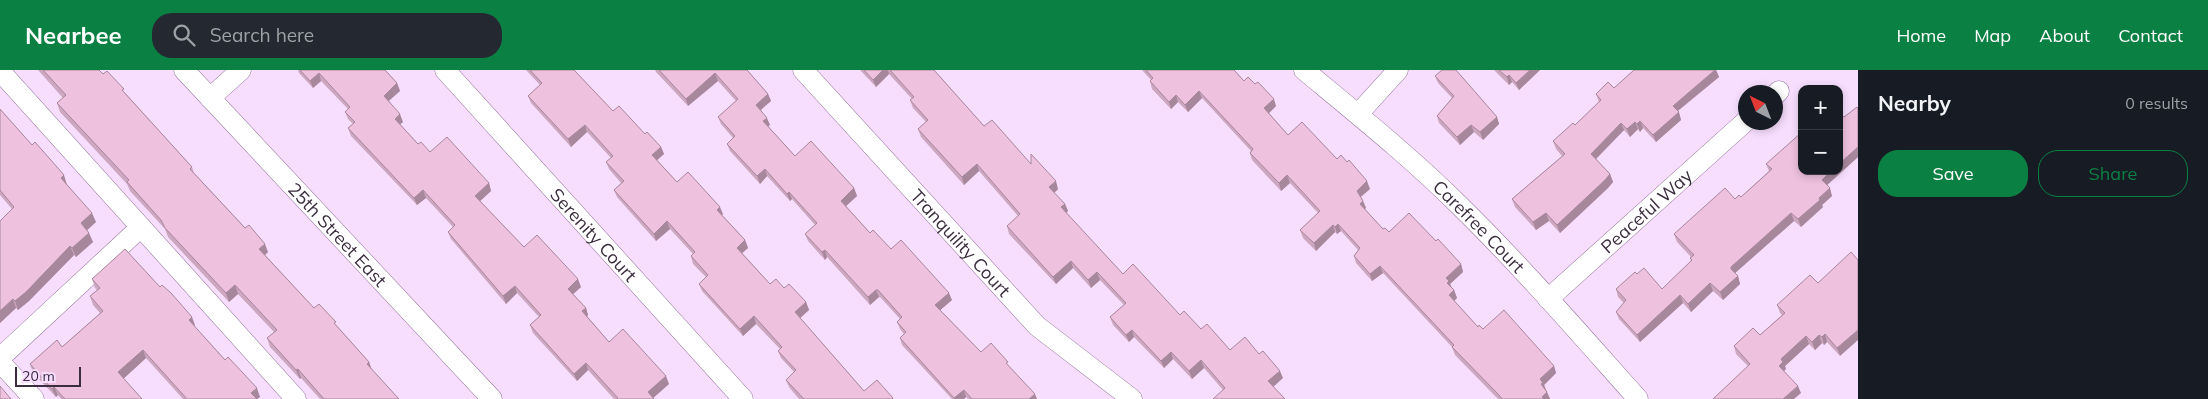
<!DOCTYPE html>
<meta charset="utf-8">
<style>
body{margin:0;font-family:Mulish,sans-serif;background:#242831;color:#f1f3f6}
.controls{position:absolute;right:15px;top:15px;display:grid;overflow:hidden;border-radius:10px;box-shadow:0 2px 8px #0003}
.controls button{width:45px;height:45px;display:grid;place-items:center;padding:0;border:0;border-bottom:1px solid #363941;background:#171b24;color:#f1f3f6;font:25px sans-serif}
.compass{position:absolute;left:1738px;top:15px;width:45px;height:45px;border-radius:50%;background:#171b24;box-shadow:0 2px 8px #0003;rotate:318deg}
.scale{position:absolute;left:15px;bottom:12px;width:66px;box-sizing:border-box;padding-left:5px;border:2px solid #3a2d3d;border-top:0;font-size:14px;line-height:18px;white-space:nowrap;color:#3a2d3d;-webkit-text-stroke:4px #f7defe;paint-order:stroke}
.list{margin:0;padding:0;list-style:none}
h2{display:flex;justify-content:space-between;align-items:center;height:65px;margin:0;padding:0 20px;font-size:21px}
h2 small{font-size:16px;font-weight:400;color:#9ea1a6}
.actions{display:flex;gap:10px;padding:15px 20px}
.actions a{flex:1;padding:11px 0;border:1px solid #0b8043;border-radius:20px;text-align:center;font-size:18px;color:#0b8043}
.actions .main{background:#0b8043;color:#fff}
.icon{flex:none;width:28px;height:28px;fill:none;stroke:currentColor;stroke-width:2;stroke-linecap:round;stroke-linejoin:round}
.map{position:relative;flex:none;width:1858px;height:329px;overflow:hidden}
header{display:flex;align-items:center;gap:30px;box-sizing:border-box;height:70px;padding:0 25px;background:#0b8043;color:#fff}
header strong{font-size:24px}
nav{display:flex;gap:28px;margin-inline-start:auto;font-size:18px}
.search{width:350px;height:45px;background:#242831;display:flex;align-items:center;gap:12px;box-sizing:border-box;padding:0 18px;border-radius:20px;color:#9ea1a6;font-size:19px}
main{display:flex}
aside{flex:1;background:#171b24}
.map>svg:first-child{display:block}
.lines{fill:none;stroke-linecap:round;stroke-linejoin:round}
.street-casing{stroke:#917499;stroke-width:21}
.street{stroke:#fff;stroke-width:20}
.wall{fill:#cda6c0}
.shaded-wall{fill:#a7879c}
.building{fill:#eec1df;stroke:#a7879c}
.labels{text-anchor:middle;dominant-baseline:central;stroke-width:4;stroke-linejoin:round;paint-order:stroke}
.street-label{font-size:18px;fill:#3a2d3d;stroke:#f7defe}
</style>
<header>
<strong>Nearbee</strong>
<div class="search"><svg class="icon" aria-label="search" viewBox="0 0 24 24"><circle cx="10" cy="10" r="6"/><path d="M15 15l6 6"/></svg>Search here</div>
<nav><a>Home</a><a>Map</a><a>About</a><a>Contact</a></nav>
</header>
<main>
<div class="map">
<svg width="1858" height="329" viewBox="0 0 1858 329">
<rect width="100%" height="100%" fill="#f7defe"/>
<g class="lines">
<g class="street-casing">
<g id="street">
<path id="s1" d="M184 0 492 329"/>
<path id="s2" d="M445 0 743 329"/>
<path id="s3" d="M803 0 1037 256 1132 329"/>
<path id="s4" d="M1304 0C1357 44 1412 88 1461 137 1523 198 1580 264 1638 329"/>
<path d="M0 1 296 329"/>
<path d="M1776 24 1779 21"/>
<path d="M210 28 241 0"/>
<path d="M1358 44 1398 0"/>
<path id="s5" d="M1548 229 1746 51"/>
<path d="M0 288 141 157"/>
<path d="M0 292 34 329"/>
</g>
</g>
<use href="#street" class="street"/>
</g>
<path class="wall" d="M38 0H99L103 4 126 24 192 97 194 103 268 182 265 185 314 238 337 256 369 292 372 300 399 329H320L301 308 300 309 270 277 267 268 274 262 238 224 229 232 168 167 165 159 130 121 127 114 60 42 57 33 63 28Z
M298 0H385L397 13 400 21 389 31 403 52 400 54 418 74 430 82 489 113 491 121 480 131 524 177 581 217 573 224 586 238 588 245 587 246 609 272 669 314 653 328 654 329H614L588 300 577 311 533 263 530 255 539 247 517 223 506 234 451 169 448 162 453 157 426 128 417 135 351 66 348 58 353 54 348 49 345 42 348 39 321 11 313 18 299 3Z
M526 0H574L613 41 661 77 664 84 657 90 677 112 723 144 722 145 745 170 748 178 742 183 770 214 784 218 806 232 809 240 800 248 864 321 894 329H799L789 317 786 310 794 302 781 288 778 281 780 279 756 254 743 266 702 221 699 214 706 207 693 194 691 186 693 184 670 159 656 171 617 127 614 120 621 113 609 99 606 92 611 88 587 62 571 77 531 33 528 26 540 15Z
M655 0H747L768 24 771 31 761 40 770 55 768 56 795 86 854 118 857 126 846 136 870 163 891 179 952 230 940 240 981 282 1010 298 1037 329H968L966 327 964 329H952L902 275 900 268 904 264 900 259 897 252 900 249 881 228 879 227 870 235 827 187 825 190 808 171 805 164 815 155 792 129 790 131 767 106 760 114 730 81 727 74 733 68 721 54 718 47 736 31 718 11 688 36 656 2Z
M860 0H934L984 56 1031 94 1058 119 1054 123 1065 134 1068 141 1066 143 1123 204 1180 245 1201 259 1230 280 1259 284 1283 308 1223 320 1204 298 1192 309 1173 289 1164 298 1134 267 1129 272 1113 255 1110 247 1124 235 1100 210 1091 218 1073 198 1056 214 1009 164 1007 156 1018 146 979 101 964 115 921 67 918 59 926 52 913 38 910 30 912 29 889 4 876 17Z
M1142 0H1234L1244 11 1276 36 1269 43 1288 65 1337 89 1370 119 1361 127 1363 131 1366 138 1365 139 1383 159 1389 162 1436 171 1461 194 1463 202 1450 214 1452 218 1454 220 1457 228 1454 231 1478 257 1554 296 1556 303 1544 315 1550 329H1498L1455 285 1452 277 1383 203 1372 211 1356 193 1354 186 1358 180 1341 161 1337 164 1335 162 1316 181 1303 168 1300 160 1318 143 1290 113 1281 121 1252 90 1250 83 1251 81 1202 28 1188 42 1178 32 1171 39 1152 19 1150 11 1151 10Z
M1494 0H1540L1519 20 1512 12 1509 15Z
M1634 0H1716L1719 7 1678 41 1681 50 1656 72 1643 58 1640 62 1638 59 1630 67 1624 60 1596 89 1610 104 1613 112 1608 118 1560 163 1549 151 1536 160 1515 137 1512 129 1562 86 1556 79 1553 71 1575 55 1599 32 1596 24 1614 18Z
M1435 6 1497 47 1499 54 1483 70 1474 62 1460 75 1439 53 1437 46 1452 28 1438 13Z
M0 39 67 115 96 152 87 160 93 172 76 187 74 185 29 231 18 240 16 238 0 253 12 139 0 125Z
M1858 39V87L1827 115 1832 126 1822 135 1823 137 1801 157 1794 151 1735 203 1738 206 1740 214 1723 230 1713 221 1691 242 1683 233 1640 272 1619 249 1616 242 1624 233 1618 227 1616 219 1637 204 1662 219 1691 191 1690 188 1691 187 1677 172 1674 164 1735 129 1741 127 1769 101 1766 94Z
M92 209 195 255 194 256 260 327 257 329H183L146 288 123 309 142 329H61L58 325 56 327 33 303 30 294 62 277 100 243 93 235 90 226 97 220 95 218Z
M1818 213 1840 286 1827 272 1824 275 1822 273 1815 280 1809 274 1785 296 1786 299 1784 301 1801 323 1748 296 1736 284 1734 276 1760 265 1782 245 1780 243 1777 235Z"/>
<path class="shaded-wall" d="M883 0H888L889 4 876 17 873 10Z
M1530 0H1540L1519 20 1516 13Z
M1715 0H1716L1719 7 1675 43 1673 36Z
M319 3 321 11 313 18 310 11Z
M715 3 718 11 688 36 686 29Z
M1509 5 1512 12 1509 15 1507 7Z
M397 13 400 21 386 33 384 26Z
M1199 21 1202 28 1188 42 1185 35Z
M768 24 771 31 758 42 756 35Z
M1176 25 1178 32 1171 39 1169 32Z
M1274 29 1276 36 1267 45 1264 38Z
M1679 42 1681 50 1656 72 1653 65Z
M400 44 403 52 398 56 395 49Z
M1497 47 1499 54 1483 70 1480 62Z
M767 48 770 55 766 58 763 51Z
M1640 51 1643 58 1640 62 1637 54Z
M1635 52 1638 59 1630 67 1627 59Z
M1621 53 1624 60 1594 91 1591 84Z
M585 55 587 62 571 77 568 69Z
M1471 55 1474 62 1460 75 1457 67Z
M661 77 664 84 655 92 652 85Z
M1858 77V87L1825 117 1822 110 1831 101H1839V94Z
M977 94 979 101 964 115 962 107Z
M765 99 767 106 760 114 757 106Z
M1610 104 1613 112 1608 118 1560 163 1557 155Z
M64 105 67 115 64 117 61 108Z
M1287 105 1290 113 1281 121 1279 113Z
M1056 111 1058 119 1052 125 1049 117Z
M1367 111 1370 119 1359 128 1357 121Z
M489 113 491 121 478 133 475 126Z
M854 118 857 126 844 138 841 131Z
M1830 118 1832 126 1822 135 1823 137 1801 157 1798 149Z
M423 120 426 128 417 135 414 128Z
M789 122 792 129 790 131 787 124Z
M1363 131 1366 138 1362 141 1360 134Z
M1065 134 1068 141 1064 145 1061 137Z
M720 137 723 144 720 147 717 140Z
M92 143 96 152 84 163 81 153Z
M1546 143 1549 151 1536 160 1533 152Z
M1791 143 1794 151 1734 204 1731 199V197Z
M667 151 670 159 656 171 654 164Z
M1338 154 1341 161 1337 164 1335 157Z
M1333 155 1335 162 1316 181 1314 173Z
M89 163 93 172 76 187 72 178Z
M745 170 748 178 740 185 737 178Z
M265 174 268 182 262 188 259 179Z
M70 176 74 185 29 231 18 240 15 231Z
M825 180 827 187 825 190 822 182Z
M1071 191 1073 198 1056 214 1053 207Z
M1461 194 1463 202 1450 214 1452 218 1447 213 1446 208Z
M1380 196 1383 203 1372 211 1370 204Z
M1097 202 1100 210 1091 218 1088 210Z
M1738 206 1740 214 1723 230 1720 222Z
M578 209 581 217 571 226 568 219Z
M1710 213 1713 221 1691 242 1688 234Z
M235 215 238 224 229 232 226 223Z
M515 216 517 223 506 234 503 226Z
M876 220 879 227 870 235 868 227Z
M1454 220 1457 228 1452 233 1449 225Z
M949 223 952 230 938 242 935 235Z
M1680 225 1683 233 1640 272 1637 265Z
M13 229 16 238 0 253V241Z
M806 232 809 240 798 250 795 242Z
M586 238 588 245 585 249 582 241Z
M754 246 756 254 743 266 740 259Z
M192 247 195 255 192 258 189 250Z
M1132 260 1134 267 1129 272 1126 265Z
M1858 260V270L1840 286 1837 278Z
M1825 264 1827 272 1824 275 1822 267Z
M1819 265 1822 273 1815 280 1812 272Z
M1806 266 1809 274 1785 296 1786 299 1782 303 1779 296 1781 289Z
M143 280 146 288 121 311 118 302Z
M1171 282 1173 289 1164 298 1161 291Z
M1201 290 1204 298 1192 309 1189 301Z
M369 292 372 301 367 294Z
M586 293 588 300 577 311 574 304Z
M1554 296 1556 303 1544 315 1546 320 1544 322 1540 309Z
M298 299 301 308 300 309 296 300Z
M1280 301 1283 308 1271 319 1268 311Z
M666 306 669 314 652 329 648 322Z
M1798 316 1801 323 1794 329H1783Z
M54 317 58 325 56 327 52 319Z
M257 318 260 327 257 329H254L251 323Z
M964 320 966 327 964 329H955L954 328Z
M1547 322 1550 329H1542V327Z
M1035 324 1037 329H1029Z"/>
<path class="building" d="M43 0H99L103 4 107 1 124 19 122 20 192 97 190 99 245 158 249 155 265 174 259 179 314 238 319 234 336 252 334 253 369 292 367 294 399 329H324L298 299 296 300 267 268 277 260 235 215 226 223 165 158 161 150 127 112 129 110 57 33 66 25Z
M300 0H385L397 13 384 26 400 44 395 49 418 74 421 72 430 82 447 67 489 113 475 126 524 177 537 165 578 209 568 219 586 238 582 241 609 272 623 259 666 306 648 322 654 329H617L618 328 586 293 574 304 530 255 541 245 515 216 503 226 448 162 455 155 423 120 414 128 348 58 355 52 345 42 350 37 319 3 310 11Z
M530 0H574L613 41 619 36 645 64 647 62 661 77 652 85 677 112 688 102 720 137 717 140 745 170 737 178 770 214 776 209 784 218 789 214 806 232 795 242 864 321 877 310 893 328 892 329H804L786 310 796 300 778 281 782 277 754 246 740 259 699 214 708 205 691 186 695 182 667 151 654 164 614 120 624 111 606 92 613 86 585 55 568 69 528 26 542 13Z
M659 0H747L768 24 756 35 767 48 763 51 795 86 811 71 854 118 841 131 870 163 873 160 891 179 901 170 949 223 935 235 981 282 991 273 1008 292 1006 293 1035 324 1029 329H972L964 320 954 328 900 268 906 262 897 252 902 247 878 220H876L868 227 825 180 822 182 805 164 817 153 789 122 787 124 765 99 757 106 727 74 735 66 718 47 738 29 715 3 686 29Z
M864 0H883L873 10Z
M890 0H934L984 56 992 50 1031 94V84L1056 111 1049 117 1065 134 1061 137 1123 204 1133 194 1180 245 1184 241 1201 259 1207 254 1230 280 1245 267 1259 284 1263 281 1280 301 1268 311 1285 329H1213L1225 318 1201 290 1189 301 1171 282 1161 291 1132 260 1126 265 1110 247 1126 233 1097 202 1088 210 1071 191 1053 207 1007 156 1020 144 977 94 962 107 918 59 928 50 910 30 914 27Z
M1146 0H1234L1244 11 1248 7 1255 14 1258 12 1274 29 1264 38 1288 65 1302 52 1337 89 1341 85 1347 92 1349 90 1367 111 1357 121 1363 131 1360 134 1383 159 1385 158 1389 162 1409 143 1436 171 1438 169 1461 194 1446 208 1449 211 1447 213 1454 220 1449 225 1478 257 1479 255 1483 259 1504 240 1554 296 1540 309 1543 313 1541 314 1547 322 1542 327 1544 329H1502L1499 325 1452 277 1454 275 1380 196 1370 204 1354 186 1360 178 1338 154 1335 157 1333 155 1314 173 1300 160 1320 141 1287 105 1279 113 1250 83 1253 79 1199 21 1185 35 1176 25 1169 32 1150 11 1153 8Z
M1442 0H1456L1497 47 1480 62 1471 55 1457 67 1437 46 1454 26 1435 6Z
M1499 0H1530L1516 13 1509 5 1507 7Z
M1634 0H1715L1673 36 1679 42 1653 65 1640 51 1637 54 1635 52 1627 59 1621 53 1591 84 1610 104 1605 110 1557 155 1546 143 1533 152 1512 129 1565 84 1553 71 1573 53 1575 55 1601 30 1596 24 1608 12 1614 18Z
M1857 37 1858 39V77L1839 94V42L1844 47Z
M0 39 32 75 35 72 64 105 61 108 92 143 81 153 89 163 72 178 70 176 26 222 15 231 13 229 0 241V151L14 137 0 120Z
M1802 62V101H1831L1822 110 1830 118 1819 128 1820 130 1798 149 1791 143 1731 197V199L1738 206 1720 222 1710 213 1688 234 1680 225 1637 265 1616 242 1626 230 1616 219 1635 202 1637 204 1644 198 1662 219 1692 190 1690 188 1694 185 1674 164 1725 118 1735 129 1739 125 1741 127 1772 99 1766 94Z
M125 179 160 217 162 215 171 223 192 247 189 250 225 290 228 287 257 318 251 323 257 329H187L143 280 118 302 142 329H65L54 317 52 319 30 294 57 270 62 277 103 241 90 226 100 218 92 209Z
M1851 182 1858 190V260L1837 278 1825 264 1822 267 1819 265 1812 272 1806 266 1781 289 1783 292 1779 296 1798 316 1783 329H1713L1750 294 1734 276 1753 258 1760 265 1785 243 1777 235 1810 205 1818 213Z
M0 316 11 329H0Z"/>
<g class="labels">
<g class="street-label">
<text stroke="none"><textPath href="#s5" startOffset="132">Peaceful Way</textPath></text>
<text stroke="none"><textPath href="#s4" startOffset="235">Carefree Court</textPath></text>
<text stroke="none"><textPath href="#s1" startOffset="225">25th Street East</textPath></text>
<text stroke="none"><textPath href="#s2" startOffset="222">Serenity Court</textPath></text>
<text stroke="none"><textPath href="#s3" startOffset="234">Tranquility Court</textPath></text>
</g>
</g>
</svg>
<div class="controls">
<button>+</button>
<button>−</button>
</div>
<svg class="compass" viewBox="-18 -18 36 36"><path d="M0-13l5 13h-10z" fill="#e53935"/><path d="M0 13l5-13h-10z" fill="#9ea1a6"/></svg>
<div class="scale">20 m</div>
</div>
<aside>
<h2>Nearby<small>0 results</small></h2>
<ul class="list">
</ul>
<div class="actions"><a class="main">Save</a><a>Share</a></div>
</aside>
</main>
